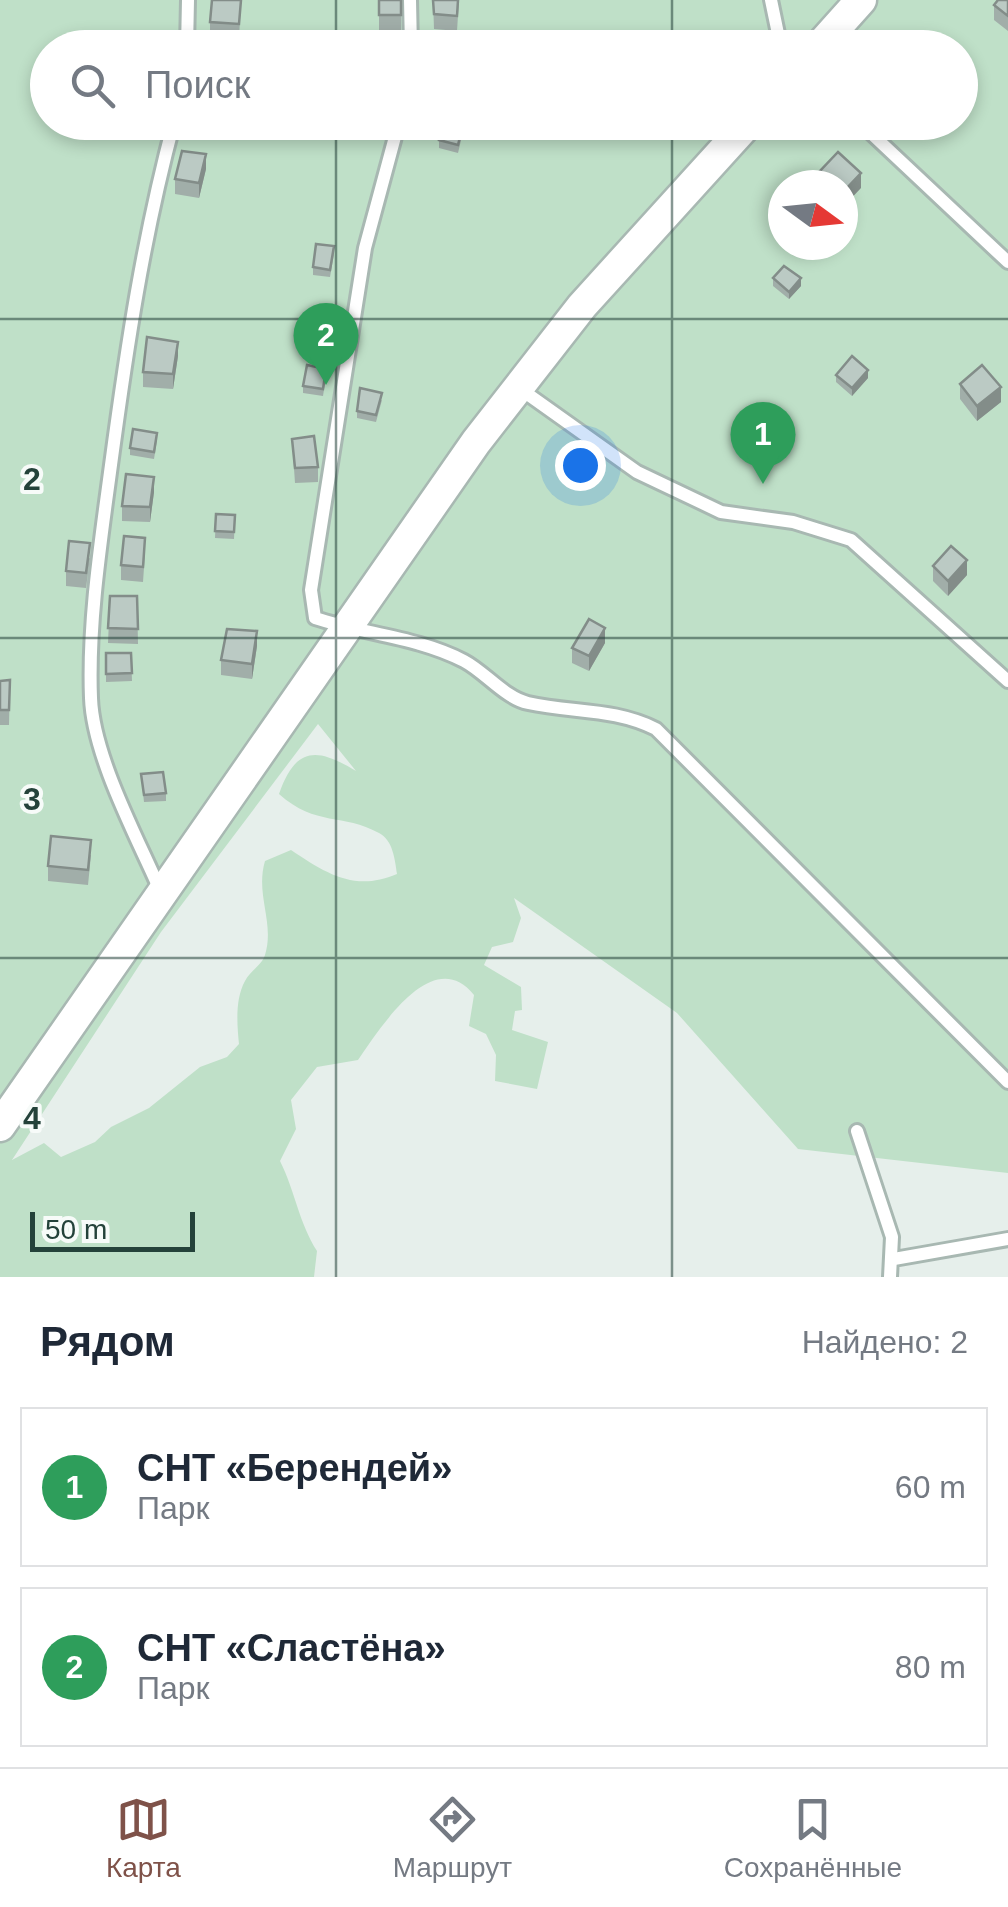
<!DOCTYPE html>
<html lang="ru">
<meta charset="utf-8">
<style>
body{margin:0;font-family:Arial,sans-serif;background:#f6f6f7;color:#1f2937}
.compass{position:absolute;left:768px;top:170px;width:90px;height:90px;border-radius:50%;background:#fff;box-shadow:0 5px 15px #0003;rotate:105deg}
.scale{position:absolute;left:30px;bottom:25px;width:165px;box-sizing:border-box;padding-left:10px;border:5px solid #24423a;border-top:0;font-size:28px;line-height:35px;white-space:nowrap;color:#24423a;-webkit-text-stroke:8px #f7fbf9;paint-order:stroke}
.you{position:absolute;left:580px;top:465px;width:35px;height:35px;margin:-25px;border:8px solid #fff;border-radius:50%;background:#1a73e8;box-shadow:0 0 0 15px #1a73e833}
.badge{display:grid;place-items:center;width:65px;height:65px;border-radius:50%;background:#7f5249;color:#fff;font-size:32px;font-weight:700}
.pin{position:absolute;translate:-50% -82px;filter:drop-shadow(0 2px 5px #0008)}
.pin::after{content:'';position:absolute;top:52px;width:35px;height:30px;background:inherit;clip-path:polygon(0 0,100% 0,50% 100%)}
.list{margin:0;padding:0;list-style:none}
h2{display:flex;justify-content:space-between;align-items:center;height:130px;margin:0;padding:0 40px;font-size:42px}
h2 small{font-size:32px;font-weight:400;color:#747a83}
.list li{display:grid;grid-template-columns:65px 1fr auto;gap:30px;align-items:center;box-sizing:border-box;height:160px;margin:0 20px 20px;padding:0 20px;border:2px solid #e0e1e3;border-radius:0px}
.list b{display:block;font-size:38px;white-space:nowrap}
.list p{margin:0;font-size:32px;white-space:nowrap;color:#747a83}
.list em{font-size:32px;font-style:normal;color:#747a83}
.icon{flex:none;width:55px;height:55px;fill:none;stroke:currentColor;stroke-width:2;stroke-linecap:round;stroke-linejoin:round}
.map{position:relative;flex:none;width:1008px;height:1277px;overflow:hidden}
.search{position:absolute;background:#fff;box-shadow:0 5px 15px #0003;left:30px;right:30px;top:30px;height:110px;display:flex;align-items:center;gap:25px;box-sizing:border-box;padding:0 35px;border-radius:55px;color:#747a83;font-size:38px}
.sheet{height:490px;background:#fff}
nav{display:flex;justify-content:space-around;align-items:center;box-sizing:border-box;height:140px;border-top:2px solid #e0e1e3;background:#fff;font-size:28px;color:#747a83}
nav a{display:grid;justify-items:center;gap:5px}
nav .on{color:#7f5249}
.map>svg:first-child{display:block}
.green{fill:#bfe0c8;fill-rule:evenodd}
.lines{fill:none;stroke-linecap:round;stroke-linejoin:round}
.service-casing{stroke:#a8b8b2;stroke-width:18}
.tertiary-casing{stroke:#a8b8b2;stroke-width:35}
.service{stroke:#fff;stroke-width:12}
.tertiary{stroke:#fff;stroke-width:30}
.wall{fill:#a1aea9}
.shaded-wall{fill:#838d89}
.building{fill:#bbcac4;stroke:#838d89;stroke-width:2.5}
.grid{fill:none;stroke:#24423a;stroke-width:2.5;stroke-opacity:0.55}
.grid-label{font-size:32px;text-anchor:middle;font-weight:bold;fill:#24423a;stroke:#f7fbf9;stroke-width:8;stroke-linejoin:round;paint-order:stroke}
</style>
<div class="map">
<svg width="1008" height="1277" viewBox="0 0 1008 1277">
<rect width="100%" height="100%" fill="#e6efeb"/>
<path class="green" d="M0 0H1008V1173L798 1149 677 1013 514 898 521 918 513 942 492 947 484 965 521 987 522 1010 515 1011 512 1030 548 1042 537 1089 495 1081 496 1055 486 1034 469 1026 474 995C433 944 381 1027 358 1060L317 1067 291 1100 296 1129 280 1161C295 1191 299 1223 317 1251L314 1277H0ZM48 48H960V122H48ZM783 185H843V245H783ZM318 724 356 771C318 748 296 745 279 794 316 827 343 813 379 833 393 840 395 860 397 874 355 892 327 874 291 850L265 861C255 895 275 922 265 955 262 965 250 971 245 981 235 999 237 1024 239 1044L227 1057 200 1067 149 1108 111 1127 95 1142 61 1157 44 1143 12 1160 161 932Z"/>
<g class="lines">
<g class="service-casing">
<path id="service" d="M410 0 411 48
M771 0 781 48
M187 48 188 0
M399 122 365 248 311 590 315 618C363 634 418 637 464 661 485 672 505 698 528 703 573 713 614 708 656 729L1008 1082
M859 122 1008 262
M519 388 637 472 721 512 793 522 851 540 1008 681
M160 890C137 837 93 756 91 698 88 622 101 540 111 465 127 346 143 238 174 122
M857 1131 892 1237 890 1277
M894 1259 1008 1239"/>
</g>
<g class="tertiary-casing">
<path id="tertiary" d="M818 48 861 0
M0 1126 476 442 582 306 749 122"/>
</g>
<use href="#service" class="service"/>
<use href="#tertiary" class="tertiary"/>
</g>
<path class="wall" d="M241 0 239 39 210 37V22Z
M379 0H401V30H379Z
M433 0H459L457 31 434 29Z
M1008 0V31L994 20V5Z
M195 122H220L218 136 195 131Z
M463 132 458 153 439 148V140Z
M206 169 199 198 175 194V179Z
M820 171 861 188 843 185H820Z
M334 254 330 277 313 275V267Z
M773 278 801 286 789 299 773 286Z
M178 356 173 389 143 387V372Z
M836 375 868 378 852 396 836 382Z
M326 376 323 396 303 393V386Z
M960 384 1001 402 977 421 960 399Z
M382 400 376 422 357 418V411Z
M292 439 318 467V482L295 483Z
M157 440 154 459 130 455V448Z
M154 492 150 522 122 521V506Z
M216 514 235 515 234 539 215 538Z
M145 553 143 582 121 580V565Z
M90 558 86 588 66 586V571Z
M933 566 967 575 948 596 933 581Z
M110 596H137L138 644 108 643Z
M605 643 589 671 572 663V648Z
M257 646 252 679 221 675V660Z
M106 653H131L132 681 106 682Z
M10 680 9 725H0V681Z
M141 774 166 793V801L144 802Z
M91 855 88 885 48 881V866Z"/>
<path class="shaded-wall" d="M206 154V169L199 198V183Z
M861 173V188L843 207V192Z
M801 278V286L789 299V292Z
M178 342V356L173 389V374Z
M868 370V378L852 396V388Z
M1001 387V402L977 421V406Z
M154 477V492L150 522V507Z
M967 560V575L948 596V581Z
M605 628V643L589 671V656Z
M257 631V646L252 679V664Z"/>
<path class="building" d="M212 0H241L239 24 210 22Z
M379 0H401V15H379Z
M433 0H458L457 16 434 14Z
M998 0H1008V16L994 5Z
M443 122 463 124 458 145 439 140Z
M182 151 206 154 199 183 175 179Z
M838 152 861 173 843 192V185H835L820 171Z
M316 244 334 246 330 270 313 267Z
M784 266 801 278 789 292 773 278Z
M147 337 178 342 173 374 143 372Z
M852 356 868 370 852 388 836 375Z
M307 365 326 369 323 389 303 386Z
M982 365 1001 387 977 406 960 384Z
M360 388 382 393 376 415 357 411Z
M133 429 157 433 154 452 130 448Z
M314 436 318 467 295 468 292 439Z
M126 474 154 477 150 507 122 506Z
M216 514 235 515 234 532 215 531Z
M124 536 145 538 143 567 121 565Z
M69 541 90 543 86 573 66 571Z
M951 546 967 560 948 581 933 566Z
M110 596H137L138 629 108 628Z
M589 619 605 628 589 656 572 648Z
M227 629 257 631 252 664 221 660Z
M106 653H131L132 673 106 674Z
M10 680 9 710H0V681Z
M163 772 166 793 144 795 141 774Z
M51 836 91 840 88 870 48 866Z"/>
<path class="grid" d="M336 0V48M672 0V48M336 122V1277M672 122V1277M0 319H1008M0 638H1008M0 958H1008"/>
<g class="grid-label">
<text x="32" y="490">2</text>
<text x="32" y="810">3</text>
<text x="32" y="1129">4</text>
</g>
</svg>
<svg class="compass" viewBox="-18 -18 36 36"><path d="M0-13l5 13h-10z" fill="#e53935"/><path d="M0 13l5-13h-10z" fill="#747a83"/></svg>
<div class="scale">50 m</div>
<div class="you"></div>
<div class="pin badge" style="left:763px;top:484px;background:#2e9e5b">1</div>
<div class="pin badge" style="left:326px;top:385px;background:#2e9e5b">2</div>
<div class="search"><svg class="icon" aria-label="search" viewBox="0 0 24 24"><circle cx="10" cy="10" r="6"/><path d="M15 15l6 6"/></svg>Поиск</div>
</div>
<section class="sheet">
<h2>Рядом<small>Найдено: 2</small></h2>
<ul class="list">
<li><span class="badge" style="background:#2e9e5b">1</span><div><b>СНТ «Берендей»</b><p>Парк</p></div><em>60 m</em></li>
<li><span class="badge" style="background:#2e9e5b">2</span><div><b>СНТ «Сластёна»</b><p>Парк</p></div><em>80 m</em></li>
</ul>
</section>
<nav>
<a class="on"><svg class="icon" aria-label="map" viewBox="0 0 24 24"><path d="M3 6l6-2 6 2 6-2v14l-6 2-6-2-6 2zM9 4v14M15 6v14"/></svg>Карта</a>
<a><svg class="icon" aria-label="directions" viewBox="0 0 24 24"><path d="M12 3l9 9-9 9-9-9zM9 14v-3h6M13 9l2 2-2 2"/></svg>Маршрут</a>
<a><svg class="icon" aria-label="saved" viewBox="0 0 24 24"><path d="M7 4h10v16l-5-4-5 4z"/></svg>Сохранённые</a>
</nav>
